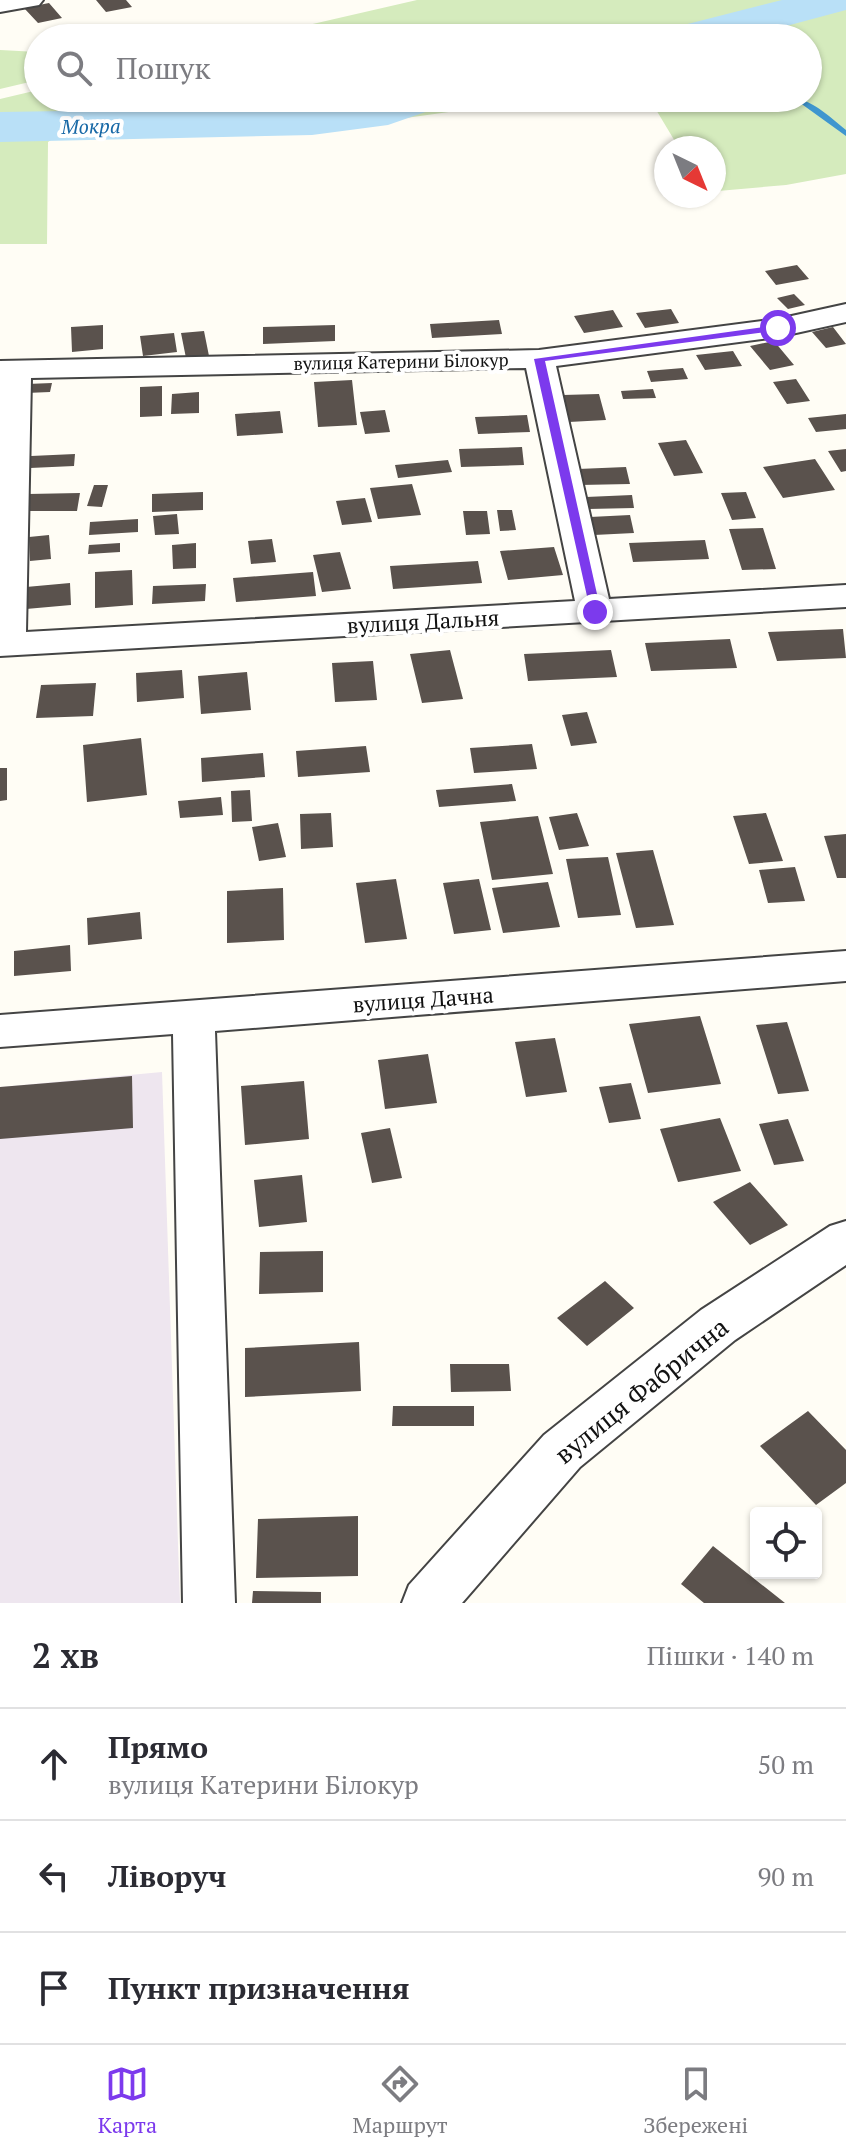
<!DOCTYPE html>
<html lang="uk">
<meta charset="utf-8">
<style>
body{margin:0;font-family:"PT Serif",serif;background:#f2f2f3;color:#2b2b33}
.controls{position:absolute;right:24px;bottom:24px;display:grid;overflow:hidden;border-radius:8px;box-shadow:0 2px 6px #0004}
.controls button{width:72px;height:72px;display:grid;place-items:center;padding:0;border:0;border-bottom:2px solid #e1e1e2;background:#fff;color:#2b2b33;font:40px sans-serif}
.compass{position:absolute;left:654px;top:136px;width:72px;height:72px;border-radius:50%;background:#fff;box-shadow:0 2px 6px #0004;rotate:137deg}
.stop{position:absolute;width:24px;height:24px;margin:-18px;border:6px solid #7c3aed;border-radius:50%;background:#fff}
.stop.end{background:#7c3aed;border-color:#fff;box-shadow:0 2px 8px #0008}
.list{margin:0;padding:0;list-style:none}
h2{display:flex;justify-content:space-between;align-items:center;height:104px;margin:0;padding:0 32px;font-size:34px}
h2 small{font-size:26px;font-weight:400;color:#7c7c81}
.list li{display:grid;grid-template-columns:52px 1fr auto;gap:24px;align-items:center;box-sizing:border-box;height:112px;padding:0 32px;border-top:2px solid #e1e1e2}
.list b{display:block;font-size:30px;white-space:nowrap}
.list p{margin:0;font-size:26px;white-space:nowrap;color:#7c7c81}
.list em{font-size:26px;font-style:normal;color:#7c7c81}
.icon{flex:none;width:44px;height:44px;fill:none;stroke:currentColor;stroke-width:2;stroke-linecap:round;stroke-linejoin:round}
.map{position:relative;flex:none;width:846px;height:1603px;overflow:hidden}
.search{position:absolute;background:#fff;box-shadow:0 2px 6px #0004;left:24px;right:24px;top:24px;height:88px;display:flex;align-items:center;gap:20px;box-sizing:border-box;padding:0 28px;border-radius:44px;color:#7c7c81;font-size:30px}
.sheet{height:440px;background:#fff}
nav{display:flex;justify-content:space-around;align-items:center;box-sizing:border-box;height:112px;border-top:2px solid #e1e1e2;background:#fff;font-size:22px;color:#7c7c81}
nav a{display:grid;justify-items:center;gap:4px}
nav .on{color:#7c3aed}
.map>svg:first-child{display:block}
.industrial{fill:#eee6ef}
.green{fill:#d5ebbd}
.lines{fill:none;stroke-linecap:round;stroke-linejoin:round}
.stream{fill:#3f96cf;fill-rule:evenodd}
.river{fill:#b9e0f7;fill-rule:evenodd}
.building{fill:#5a524d}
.minor-casing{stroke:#444;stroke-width:4}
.minor{fill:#fff;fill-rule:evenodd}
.route{fill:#7c3aed}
.labels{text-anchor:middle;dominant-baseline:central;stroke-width:8;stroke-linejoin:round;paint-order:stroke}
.far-street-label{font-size:18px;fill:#111;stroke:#fff}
.far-water-label{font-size:20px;font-style:italic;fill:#1768a6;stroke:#fff}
.street-label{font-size:22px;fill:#111;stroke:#fff}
.near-street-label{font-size:26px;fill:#111;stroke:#fff}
</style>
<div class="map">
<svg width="846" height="1603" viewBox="0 0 846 1603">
<rect width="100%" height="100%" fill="#fffdf5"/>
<path class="industrial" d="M162 1072 180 1603H0V1087Z"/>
<path class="green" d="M417 0H846V174L786 185 718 191 714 187V148H679L649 98H808V38H252Z
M0 50 38 52V80L0 89Z
M38 90V98H502L456 111 334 128 68 129 48 142 47 244H0V99Z"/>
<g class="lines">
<path class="stream" d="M788 98C812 98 828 116 846 130V136L803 105Z"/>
<path class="river" d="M782 0H846V10L741 38H665L672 28Z
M374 98H444L437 108 388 125 312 135 0 142V112L312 107Z"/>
</g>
<path class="building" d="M96 0H126L132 7 106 12Z
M49 3 62 18 38 23 24 8Z
M797 265 809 279 776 285 765 271Z
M794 294 805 305 788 309 777 298Z
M671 309 679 323 645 328 636 313Z
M613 310 623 327 584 333 574 316Z
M499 320 502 334 432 338 430 324Z
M103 325V349L72 352 71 327Z
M335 325V341L263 344V327Z
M833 327 846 344 826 348 812 332Z
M204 331 209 356 186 358 181 333Z
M174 333 177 352 143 356 140 336Z
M774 341 794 365 770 370 750 346Z
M733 351 742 366 705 370 696 355Z
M683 368 688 379 651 382 647 371Z
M796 379 810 401 787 404 773 382Z
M352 380 357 425 318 427 314 382Z
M52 383 50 392 26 393 27 384Z
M162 386V416L140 417V387Z
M653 389 656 398 623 399 621 391Z
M199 392V413L171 414 172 394Z
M599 394 606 420 569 422 563 395Z
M385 410 390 432 365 434 360 412Z
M280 411 283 433 237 436 235 414Z
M846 414V429L816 432 808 418Z
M527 415 530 432 478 434 475 417Z
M686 440 703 473 674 476 658 443Z
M522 447 524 465 461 467 459 449Z
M846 449V471L841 472 828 451Z
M75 454 74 466 30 468 31 456Z
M815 459 835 490 783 498 763 467Z
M448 460 452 472 398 478 395 465Z
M626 467 630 484 580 485 578 469Z
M412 484 421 515 378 519 370 488Z
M94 485H108L102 507 87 506Z
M203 492V510L152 512V494Z
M746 492 756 518 732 520 721 493Z
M80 493 77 511H25L28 494Z
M632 495 634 508 588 509 586 497Z
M365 498 372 522 342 525 336 501Z
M497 510H512L516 530 500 531Z
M463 511H487L490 534 466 535Z
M177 514 179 534 155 535 153 516Z
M630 515 634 533 594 535 590 517Z
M138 519V532L89 535 90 522Z
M763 528 776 569 742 570 729 529Z
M49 535 51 559 30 561 29 537Z
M272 539 276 562 251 564 248 541Z
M705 540 709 559 633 562 629 543Z
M120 543V552L88 554 89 545Z
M196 543V568L173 569 172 545Z
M554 547 563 575 508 580 500 551Z
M340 552 351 589 322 592 313 555Z
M478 561 482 583 393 589 390 566Z
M132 570 133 605 95 608V572Z
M313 572 316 596 236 602 233 578Z
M70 583 71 605 26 609V587Z
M206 584 205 601 152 604 153 586Z
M843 629 846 658 777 661 768 632Z
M730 639 737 668 651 671 645 643Z
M450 650 463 699 422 703 410 654Z
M611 650 617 677 528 681 524 654Z
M373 661 377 700 335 702 332 663Z
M182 670 184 698 137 702 136 673Z
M247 672 251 710 201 714 198 676Z
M96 683 93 716 36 718 41 685Z
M587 712 597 743 571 746 562 715Z
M141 738 147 795 87 802 83 745Z
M532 744 537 769 474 773 470 748Z
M366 746 370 772 298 777 296 751Z
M263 753 265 777 202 782 201 758Z
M0 768H7V800L0 801Z
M512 784 516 801 439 807 436 790Z
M250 790 252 821 232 822 231 791Z
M221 797 223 815 180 818 178 801Z
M331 813 333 847 301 849 300 814Z
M577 813 589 846 559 850 549 817Z
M766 813 783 861 749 864 733 816Z
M538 816 553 874 492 880 480 822Z
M278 823 286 857 259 861 252 827Z
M846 834V878H837L824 836Z
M653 850 674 925 636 928 616 853Z
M608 857 621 915 578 918 566 859Z
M795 867 805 901 768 903 759 870Z
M396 879 407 939 365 943 356 883Z
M479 879 491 930 454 934 443 883Z
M548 882 560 927 503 933 492 888Z
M283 888 284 940 227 943V891Z
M140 912 142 939 88 945 87 918Z
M70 945 71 971 14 976V951Z
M700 1016 721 1084 648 1093 629 1024Z
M787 1022 809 1091 778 1094 756 1025Z
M555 1038 567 1092 526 1097 515 1042Z
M428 1054 437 1103 385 1109 378 1060Z
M132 1076 133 1128 0 1139V1087Z
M304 1081 309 1139 245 1145 241 1086Z
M631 1083 641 1119 609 1123 599 1087Z
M720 1118 741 1171 678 1182 660 1129Z
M788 1119 804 1161 774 1165 759 1124Z
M390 1128 402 1178 372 1183 361 1133Z
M302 1175 307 1222 259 1227 254 1180Z
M750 1182 788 1225 750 1245 713 1202Z
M323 1251V1292L259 1294 260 1252Z
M605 1281 634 1308 587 1346 557 1318Z
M359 1342 361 1391 245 1397V1348Z
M450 1364H509L511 1391 451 1392Z
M393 1406H474V1426H392Z
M808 1411 846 1450V1483L816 1505 760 1446Z
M358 1516V1576L256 1578 258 1519Z
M713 1546 785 1603H704L681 1584Z
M253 1591 321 1592V1603H252Z"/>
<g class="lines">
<g class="minor-casing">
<path id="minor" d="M0 0H43L39 5 0 12Z
M846 304V322L778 337 556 366 609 599 846 585V607L0 656V361L539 350 778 319ZM526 368 575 601 26 632 31 378Z
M846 951V981L215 1031 235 1603H183L173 1034 0 1047V1015Z
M846 1221V1265L735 1340 580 1467 462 1603H402L409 1585 544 1435 701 1310 830 1226Z"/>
</g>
<use href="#minor" class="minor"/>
</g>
<path class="route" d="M778 325 782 330 545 361 601 612 591 614 534 359Z"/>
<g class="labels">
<g class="far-street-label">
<text transform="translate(401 361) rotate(-1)">вулиця Катерини Білокур</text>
</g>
<g class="far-water-label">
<text transform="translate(91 126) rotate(-1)">Мокра</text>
</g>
<g class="street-label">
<text transform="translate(423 621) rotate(-3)">вулиця Дальня</text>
<text transform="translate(423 999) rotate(-4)">вулиця Дачна</text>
</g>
<g class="near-street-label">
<text transform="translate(641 1390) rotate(-39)">вулиця Фабрична</text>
</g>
</g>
</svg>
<div class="controls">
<button><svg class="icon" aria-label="locate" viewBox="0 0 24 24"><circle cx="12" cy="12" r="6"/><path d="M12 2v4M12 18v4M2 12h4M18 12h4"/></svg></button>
</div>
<svg class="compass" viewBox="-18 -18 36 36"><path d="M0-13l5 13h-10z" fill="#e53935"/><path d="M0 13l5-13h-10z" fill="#7c7c81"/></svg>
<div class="stop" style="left:778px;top:328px"></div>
<div class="stop end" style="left:595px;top:612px"></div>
<div class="search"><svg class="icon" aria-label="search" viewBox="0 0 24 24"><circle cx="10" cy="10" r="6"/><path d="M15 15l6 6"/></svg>Пошук</div>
</div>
<section class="sheet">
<h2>2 хв<small>Пішки · 140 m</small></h2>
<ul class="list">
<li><svg class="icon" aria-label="ahead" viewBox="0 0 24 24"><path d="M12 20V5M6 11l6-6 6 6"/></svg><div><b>Прямо</b><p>вулиця Катерини Білокур</p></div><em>50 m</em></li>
<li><svg class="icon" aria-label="left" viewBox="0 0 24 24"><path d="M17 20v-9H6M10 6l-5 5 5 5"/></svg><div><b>Ліворуч</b></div><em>90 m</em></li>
<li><svg class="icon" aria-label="arrive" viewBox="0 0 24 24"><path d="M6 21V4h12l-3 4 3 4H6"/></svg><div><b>Пункт призначення</b></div></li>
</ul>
</section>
<nav>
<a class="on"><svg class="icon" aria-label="map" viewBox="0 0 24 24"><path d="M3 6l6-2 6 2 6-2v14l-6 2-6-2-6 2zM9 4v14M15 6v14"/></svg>Карта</a>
<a><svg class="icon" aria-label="directions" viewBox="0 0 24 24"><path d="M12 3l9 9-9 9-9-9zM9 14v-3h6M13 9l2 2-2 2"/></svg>Маршрут</a>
<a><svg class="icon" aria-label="saved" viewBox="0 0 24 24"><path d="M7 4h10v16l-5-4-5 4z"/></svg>Збережені</a>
</nav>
